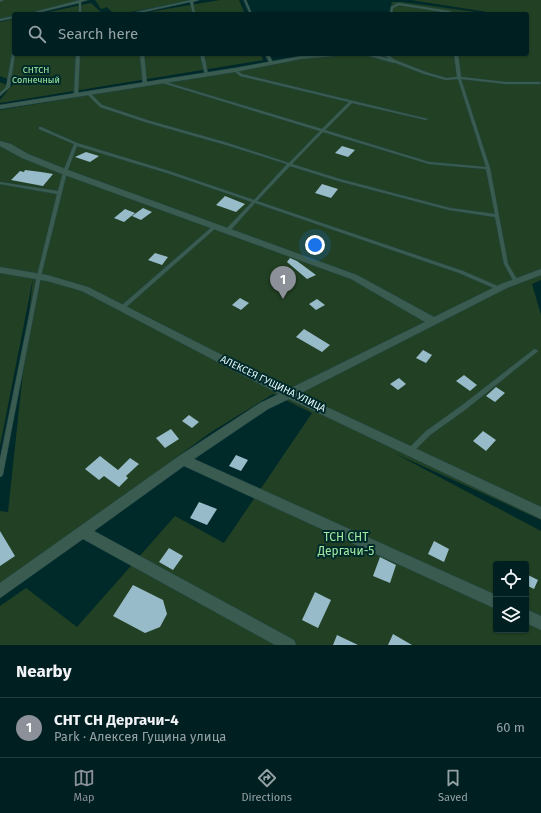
<!DOCTYPE html>
<meta charset="utf-8">
<style>
body{margin:0;font-family:"Fira Sans",sans-serif;background:#0e2c2d;color:#f1f3f6}
.controls{position:absolute;right:12px;bottom:12px;display:grid;overflow:hidden;border-radius:4px;box-shadow:0 1px 3px #0004}
.controls button{width:36px;height:36px;display:grid;place-items:center;padding:0;border:0;border-bottom:1px solid #223d3e;background:#001f20;color:#f1f3f6;font:20px sans-serif}
.you{position:absolute;left:315px;top:245px;width:14px;height:14px;margin:-10px;border:3px solid #fff;border-radius:50%;background:#1a73e8;box-shadow:0 0 0 6px #1a73e833}
.badge{display:grid;place-items:center;width:26px;height:26px;border-radius:50%;background:#8c9099;color:#fff;font-size:13px;font-weight:700}
.pin{position:absolute;translate:-50% -33px;filter:drop-shadow(0 1px 2px #0008)}
.pin::after{content:'';position:absolute;top:21px;width:14px;height:12px;background:inherit;clip-path:polygon(0 0,100% 0,50% 100%)}
.list{margin:0;padding:0;list-style:none}
h2{display:flex;justify-content:space-between;align-items:center;height:52px;margin:0;padding:0 16px;font-size:17px}
h2 small{font-size:13px;font-weight:400;color:#95a2a5}
.list li{display:grid;grid-template-columns:26px 1fr auto;gap:12px;align-items:center;box-sizing:border-box;height:60px;padding:0 16px;border-top:1px solid #223d3e}
.list b{display:block;font-size:15px;white-space:nowrap}
.list p{margin:0;font-size:13px;white-space:nowrap;color:#95a2a5}
.list em{font-size:13px;font-style:normal;color:#95a2a5}
.icon{flex:none;width:22px;height:22px;fill:none;stroke:currentColor;stroke-width:2;stroke-linecap:round;stroke-linejoin:round}
.map{position:relative;flex:none;width:541px;height:645px;overflow:hidden}
.search{position:absolute;background:#001f20;box-shadow:0 1px 3px #0004;left:12px;right:12px;top:12px;height:44px;display:flex;align-items:center;gap:10px;box-sizing:border-box;padding:0 14px;border-radius:4px;color:#95a2a5;font-size:15px}
.sheet{height:112px;background:#001f20}
nav{display:flex;justify-content:space-around;align-items:center;box-sizing:border-box;height:56px;border-top:1px solid #223d3e;background:#001f20;font-size:11px;color:#95a2a5}
nav a{display:grid;justify-items:center;gap:2px}
nav .on{color:#8c9099}
.map>svg:first-child{display:block}
.green{fill:#224124;fill-rule:evenodd}
.building{fill:#97bbc9}
.lines{fill:none;stroke-linecap:round;stroke-linejoin:round}
.lane-casing{stroke:#204647;stroke-width:1}
.street-casing{stroke:#204647;stroke-width:1}
.lane{fill:#3a5b50;fill-rule:evenodd}
.street{fill:#3a5b50;fill-rule:evenodd}
.labels{text-anchor:middle;dominant-baseline:central;stroke-width:4;stroke-linejoin:round;paint-order:stroke}
.far-park-label{font-size:9px;fill:#9feba2;stroke:#00292a}
.street-label{font-size:10px;fill:#e4f9f9;stroke:#00292a}
.near-park-label{font-size:12px;fill:#9feba2;stroke:#00292a}
</style>
<div class="map">
<svg width="541" height="645" viewBox="0 0 541 645">
<rect width="100%" height="100%" fill="#00292a"/>
<path class="green" d="M0 0H90L34 14H14V18L0 20Z
M95 0H192L120 14H114L107 7 101 9Z
M220 0H239L245 14H137Z
M411 0H541V280L532 284 541 315V520L394 453 541 531V645H0V606L26 588 77 627 175 516 224 543 312 413 273 394 211 432 101 513 0 594V511L8 512 33 278 0 446V110L303 59 349 54H527V14H500ZM496 564H526V630H496Z
M392 2H402L491 14H389Z
M91 3 103 14H39Z
M14 19V54H261L263 60 0 103V100L9 89 0 95V82L11 87 15 82 0 76V22Z"/>
<path class="building" d="M342 146 355 150 348 157 335 153Z
M86 152 99 156 90 162 75 157Z
M25 170 41 172 53 174 43 186 11 180 20 171 24 172Z
M322 184 338 189 331 198 315 193Z
M225 196 245 204 236 212 216 205Z
M143 208 152 212 141 220 132 216Z
M125 209 135 213 124 222 114 218Z
M155 253 168 257 162 265 148 260Z
M290 258 297 261 316 275 307 279 287 262Z
M240 298 249 303 241 310 232 305Z
M317 299 325 305 316 310 309 304Z
M304 329 330 345 322 352 296 337Z
M423 350 432 355 426 363 416 358Z
M464 375 477 385 470 391 456 381Z
M399 378 406 384 398 390 390 384Z
M496 387 505 393 495 402 486 396Z
M189 415 199 422 192 428 182 421Z
M171 429 179 439 165 448 156 438Z
M483 431 496 440 486 451 473 441Z
M236 455 248 460 241 471 229 466Z
M100 456 118 470 130 458 139 464 126 476 128 478 119 487 104 476 99 480 85 469Z
M199 502 217 509 207 525 190 518Z
M0 531 15 556 0 566Z
M434 541 449 549 444 562 428 554Z
M169 548 183 556 173 570 159 562Z
M380 557 396 565 390 583 373 576Z
M526 574 538 580 534 589 526 585Z
M133 585 163 600 167 614 160 627 145 633 113 616Z
M315 592 331 600 318 628 302 620Z
M393 634 412 645H388Z
M337 635 358 645H333Z"/>
<g class="lines">
<g class="lane-casing">
<path id="lane" d="M80 0H87L81 2V14H79V3L32 14H27Z
M191 0H199L193 2 195 14H193L190 2 139 13V14H137L136 12Z
M244 0H246L252 14H250Z
M398 3 450 11 451 12V14H449V13L399 5 393 8 392 14H390L391 7Z
M14 16V18L0 21V19Z
M13 49H14V54H15L10 87 0 96V93L6 87Z
M76 54H80L78 95 76 96 74 95Z
M140 54H144L147 84 145 85 143 84Z
M200 54H204L208 75 205 74Z
M265 54H269L273 63 272 64H270Z
M383 54H387L395 60 426 72 446 78 457 77 454 54H458L461 77 506 82H539L541 83 539 84H506L461 79 490 168 508 264 518 281V282H514L504 264 495 217 449 210 338 181 290 166 257 201 463 271 500 287V288L498 290 459 273 255 203 229 232H225V230L252 202 167 173 77 146 67 172 41 276 3 474 2 476 0 477V459L37 276 57 194 0 184V182L58 191 63 172 74 144 39 129V127H41L77 143 169 171 254 200 287 164 226 145 145 122 100 107 86 93 89 92 102 105 147 120 228 143 289 163 320 131 156 81 159 80 322 129 349 102 240 76 234 71V69H235L242 74 428 119 426 120 352 103 325 130 429 162 486 167 458 79 446 80 424 74 393 62ZM323 132 429 164 486 169 495 214 450 208 340 179 292 164Z
M213 226H217V227L124 309H120V307Z
M535 349 537 350 538 351 537 352 465 410 430 435 412 453 410 454 408 453 407 451 408 449 426 431 461 406 533 350Z"/>
</g>
<g class="street-casing">
<path id="street" d="M0 0H4L0 2Z
M313 54H337L334 56 301 59 235 72 0 109V105L235 68Z
M361 54H372L397 61 394 63Z
M0 141 11 144 28 154 68 170 357 275 434 317 501 284 541 269V275L507 288 299 394 541 507V519L289 399 268 409 194 459 496 595V609L184 466 94 531 294 640 296 645H275L83 539 0 598V583L179 456 260 403 279 394 82 291 47 281 0 273V267L47 275 88 287 289 389 425 322 351 279 62 174 22 158 0 146Z
M526 609 541 616V630L526 623Z"/>
</g>
<use href="#lane" class="lane"/>
<use href="#street" class="street"/>
</g>
<g class="labels">
<g class="far-park-label">
<text x="36" y="70">СНТСН<tspan x="36" dy="10">Солнечный</tspan></text>
</g>
<g class="street-label">
<text transform="translate(273 384) rotate(26)">АЛЕКСЕЯ ГУЩИНА УЛИЦА</text>
</g>
<g class="near-park-label">
<text x="346" y="537">ТСН СНТ<tspan x="346" dy="14">Дергачи-5</tspan></text>
</g>
</g>
</svg>
<div class="controls">
<button><svg class="icon" aria-label="locate" viewBox="0 0 24 24"><circle cx="12" cy="12" r="6"/><path d="M12 2v4M12 18v4M2 12h4M18 12h4"/></svg></button>
<button><svg class="icon" aria-label="layers" viewBox="0 0 24 24"><path d="M12 4l9 5-9 5-9-5zM3 14l9 5 9-5"/></svg></button>
</div>
<div class="you"></div>
<div class="pin badge" style="left:283px;top:299px">1</div>
<div class="search"><svg class="icon" aria-label="search" viewBox="0 0 24 24"><circle cx="10" cy="10" r="6"/><path d="M15 15l6 6"/></svg>Search here</div>
</div>
<section class="sheet">
<h2>Nearby<small></small></h2>
<ul class="list">
<li><span class="badge">1</span><div><b>СНТ СН Дергачи-4</b><p>Park · Алексея Гущина улица</p></div><em>60 m</em></li>
</ul>
</section>
<nav>
<a class="on"><svg class="icon" aria-label="map" viewBox="0 0 24 24"><path d="M3 6l6-2 6 2 6-2v14l-6 2-6-2-6 2zM9 4v14M15 6v14"/></svg>Map</a>
<a><svg class="icon" aria-label="directions" viewBox="0 0 24 24"><path d="M12 3l9 9-9 9-9-9zM9 14v-3h6M13 9l2 2-2 2"/></svg>Directions</a>
<a><svg class="icon" aria-label="saved" viewBox="0 0 24 24"><path d="M7 4h10v16l-5-4-5 4z"/></svg>Saved</a>
</nav>
